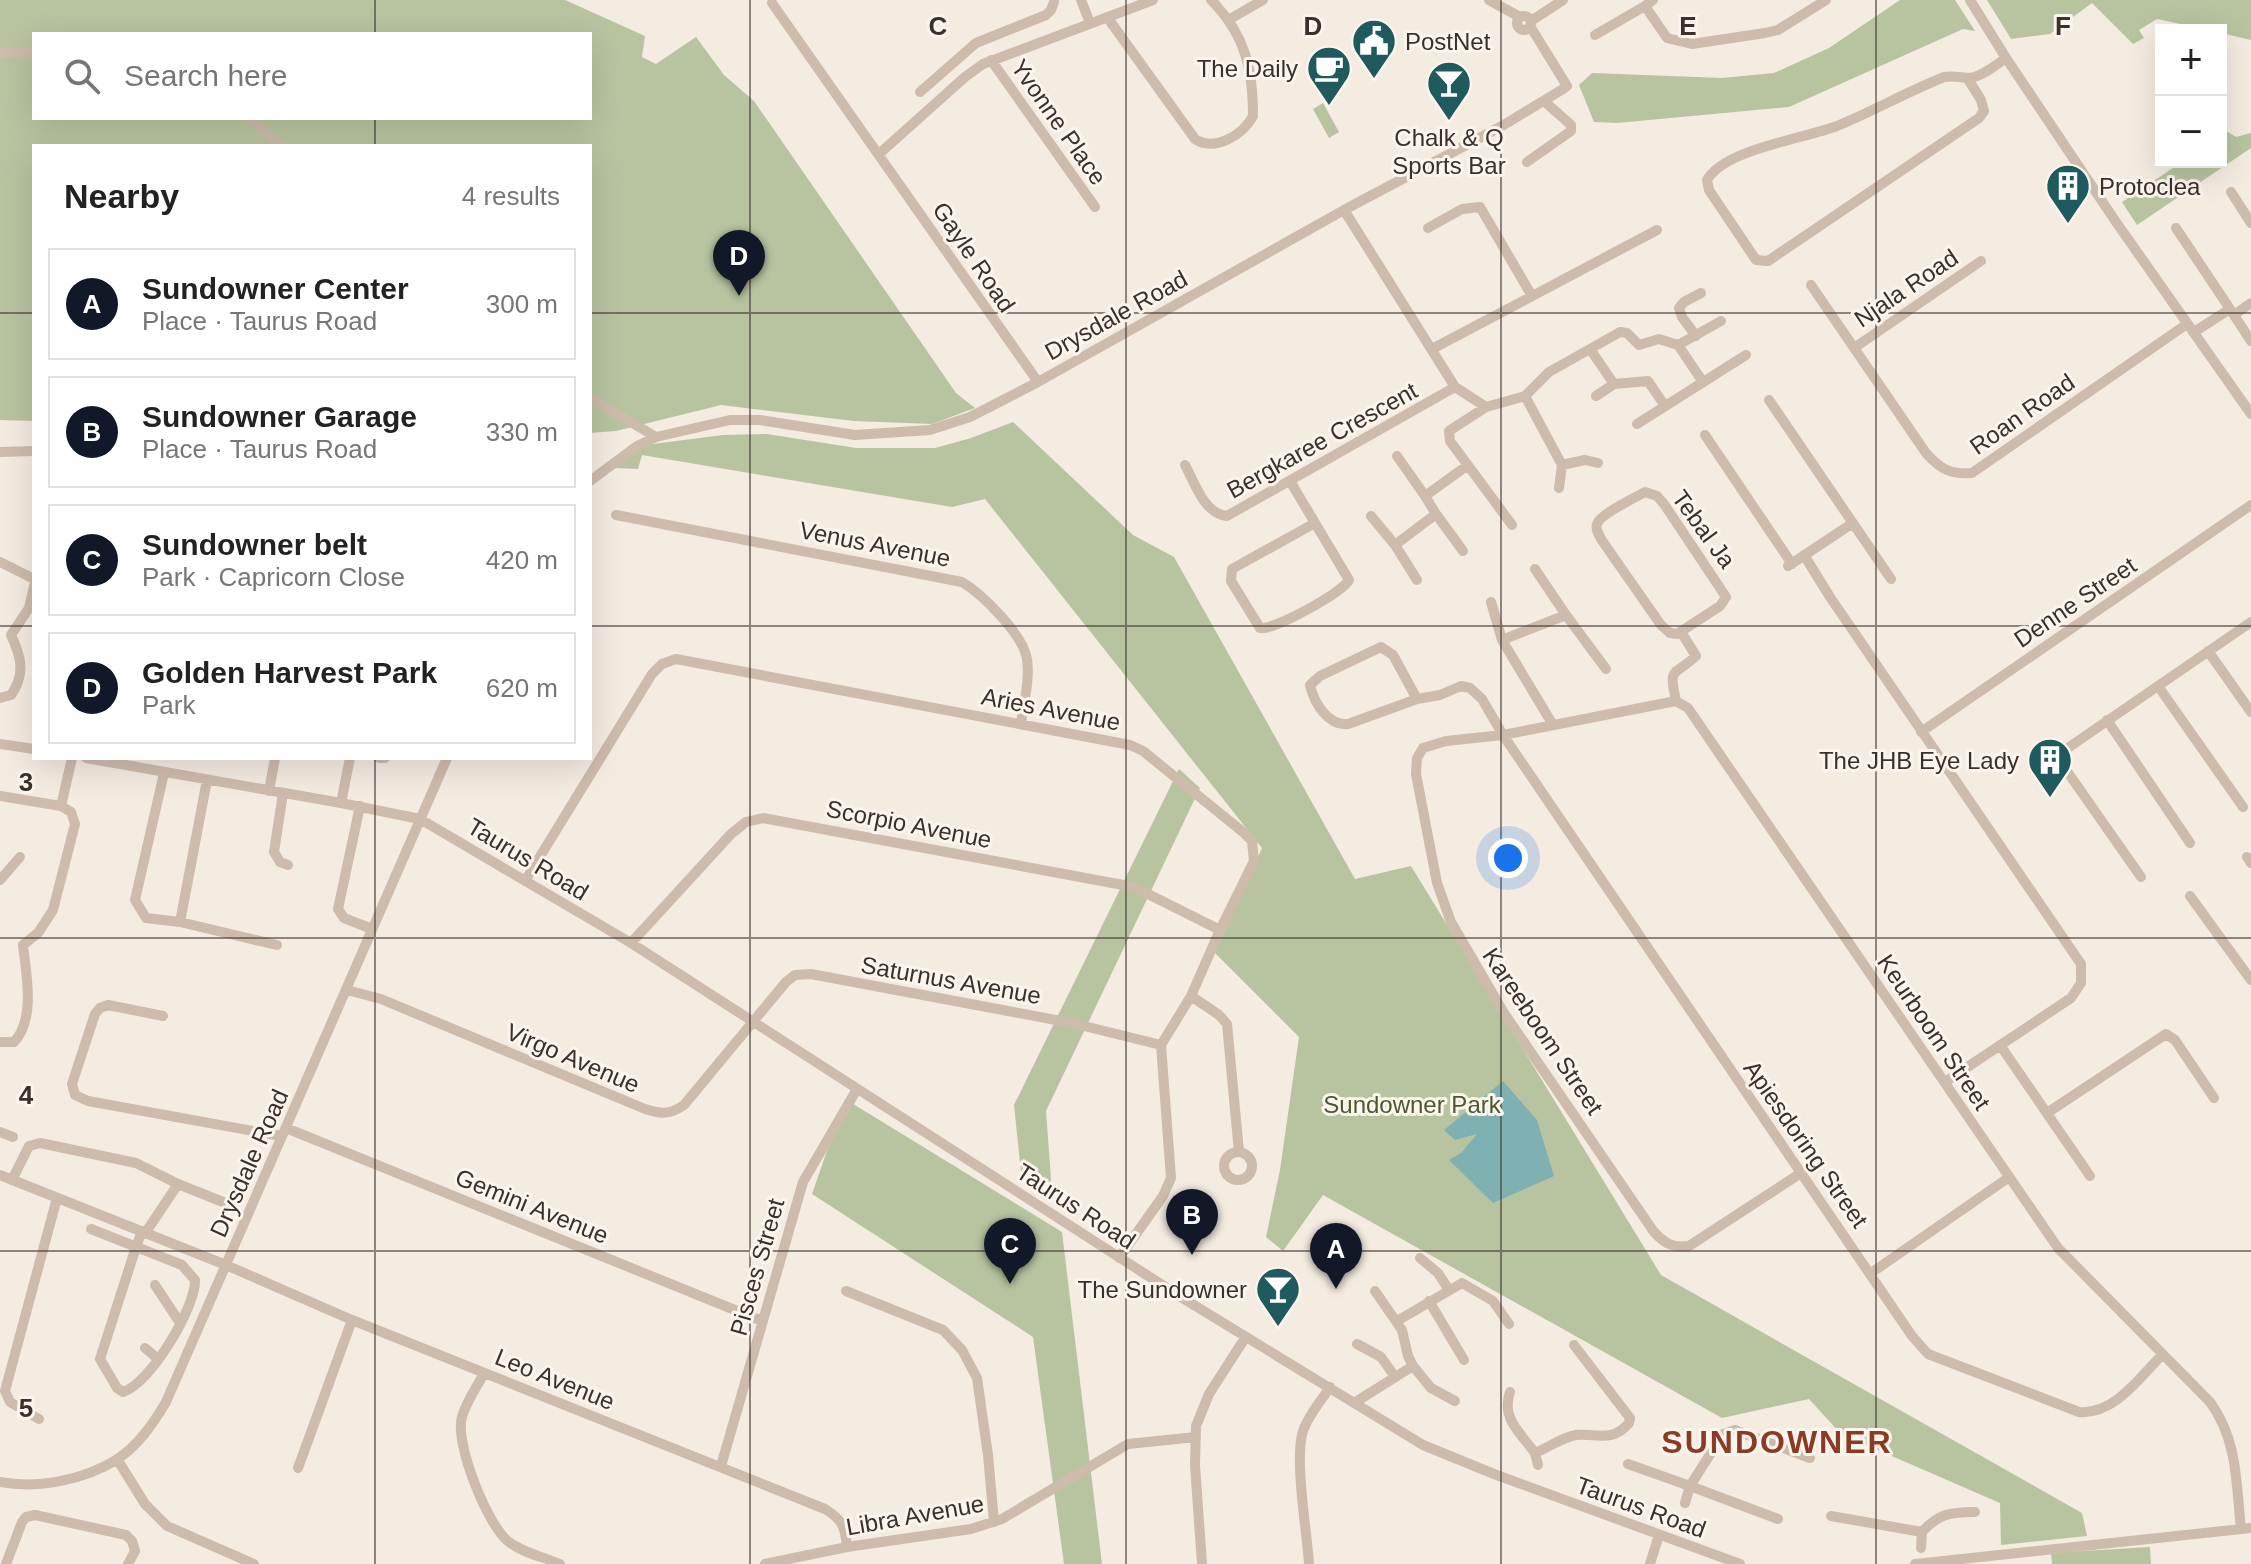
<!DOCTYPE html>
<meta charset="utf-8">
<style>
body{margin:0;font-family:Helvetica,sans-serif;background:#f2f2f2;color:#222}
.controls{position:absolute;right:24px;top:24px;display:grid;overflow:hidden;border-radius:0px;box-shadow:0 8px 32px #0002}
.controls button{width:72px;height:72px;display:grid;place-items:center;padding:0;border:0;border-bottom:2px solid #e0e0e0;background:#fff;color:#222;font:40px sans-serif}
.you{position:absolute;left:1508px;top:858px;width:28px;height:28px;margin:-20px;border:6px solid #fff;border-radius:50%;background:#1a73e8;box-shadow:0 0 0 12px #1a73e833}
.badge{display:grid;place-items:center;width:52px;height:52px;border-radius:50%;background:#111827;color:#fff;font-size:26px;font-weight:700}
.pin{position:absolute;translate:-50% -66px;filter:drop-shadow(0 2px 4px #0008)}
.pin::after{content:'';position:absolute;top:42px;width:28px;height:24px;background:inherit;clip-path:polygon(0 0,100% 0,50% 100%)}
.list{margin:0;padding:0;list-style:none}
h2{display:flex;justify-content:space-between;align-items:center;height:104px;margin:0;padding:0 32px;font-size:34px}
h2 small{font-size:26px;font-weight:400;color:#767676}
.list li{display:grid;grid-template-columns:52px 1fr auto;gap:24px;align-items:center;box-sizing:border-box;height:112px;margin:0 16px 16px;padding:0 16px;border:2px solid #e0e0e0;border-radius:0px}
.list b{display:block;font-size:30px;white-space:nowrap}
.list p{margin:0;font-size:26px;white-space:nowrap;color:#767676}
.list em{font-size:26px;font-style:normal;color:#767676}
.icon{flex:none;width:44px;height:44px;fill:none;stroke:currentColor;stroke-width:2;stroke-linecap:round;stroke-linejoin:round}
.map{position:relative;flex:none;width:2251px;height:1564px;overflow:hidden}
.search{position:absolute;background:#fff;box-shadow:0 8px 32px #0002;left:32px;top:32px;width:560px;height:88px;display:flex;align-items:center;gap:20px;box-sizing:border-box;padding:0 28px;border-radius:0px;color:#767676;font-size:30px}
.panel{position:absolute;background:#fff;box-shadow:0 8px 32px #0002;left:32px;top:144px;width:560px;height:616px;border-radius:0px}
.map>svg:first-child{display:block}
.green{fill:#b8c4a0;fill-rule:evenodd}
.water{fill:#7fb0b2}
.lines{fill:none;stroke-linecap:round;stroke-linejoin:round}
.minor{stroke:#cdbbac;stroke-width:10}
.grid{fill:none;stroke:#3b302b;stroke-width:2;stroke-opacity:0.55}
.labels{text-anchor:middle;dominant-baseline:central;stroke-width:6;stroke-linejoin:round;paint-order:stroke}
.poi-label{font-size:24px;fill:#3b302b;stroke:#fbf5ee;text-anchor:end}
.street-label{font-size:24px;fill:#3b302b;stroke:#fbf5ee}
.park-label{font-size:24px;fill:#4a5a2e;stroke:#fbf5ee}
.district-label{font-size:32px;font-weight:bold;letter-spacing:2px;fill:#8c3b22;stroke:#fbf5ee}
.grid-label{font-size:26px;text-anchor:middle;font-weight:bold;fill:#3b302b;stroke:#fbf5ee;stroke-width:6;stroke-linejoin:round;paint-order:stroke}
</style>
<div class="map">
<svg width="2251" height="1564" viewBox="0 0 2251 1564">
<rect width="100%" height="100%" fill="#f4ebe1"/>
<path class="green" d="M0 0H565L645 36 642 57 656 64 696 37 724 75 754 101 956 393 975 408 932 424 854 421 721 405 616 431 590 433V146H34V421L0 420ZM34 34H590V118H34Z
M1900 0H1955L1975 31 1963 29 1789 107 1617 123 1594 122 1579 85 1592 73 1722 78 1774 73 1829 48Z
M1987 0H2251V40L2221 33V30H2209L2157 19 2139 30 2144 38 2133 44 2092 3 2050 34 2011 39Z
M1323 103 1339 132 1329 138 1313 109Z
M2228 132 2236 137 2251 133V148L2137 225 2122 202 2182 162H2221V136Z
M1013 422 1133 535 1174 557 1355 879 1411 866 1661 1275 2082 1513 2087 1536 2001 1545 2000 1503 1841 1434 1809 1399 1722 1418 1323 1195 1283 1251 1266 1237 1280 1170 1299 1037 1215 953 1262 848 985 499 952 507 642 455 638 469 615 468 645 445 723 435 767 434 856 448H935L971 438Z
M1179 769 1200 788 1046 1111 1052 1193 1021 1172 1014 1105Z
M845 1099 1062 1232 1102 1564H1064L1033 1337 812 1194Z
M2150 1547 2151 1564H2052L2051 1553Z"/>
<path class="water" d="M1503 1081 1537 1120 1554 1176 1493 1203 1449 1160 1461 1153 1477 1134 1455 1140 1444 1130Z"/>
<g class="lines">
<path class="minor" d="M1081 0 1090 23
M1489 0 1520 17
M1653 0 1645 6 1667 38 1692 44 1765 33 1778 30 1826 0
M1970 0 2006 58 2116 222 2251 414
M772 3 1038 382
M1517 23a7 7 0 1 1 14 0a7 7 0 1 1-14 0Z
M1107 17 1195 139C1215 152 1243 135 1253 116 1253 69 1245 34 1211 0
M1230 19 1263 0
M1531 21 1563 0
M1595 35 1645 6
M0 53 34 52
M991 60 1095 207
M1968 79 1981 100 1984 111 1979 118 1768 261 1756 260 1709 190 1707 180C1725 149 1803 139 1837 126 1873 111 1907 92 1944 77 1954 75 1962 78 1970 78 1983 76 1996 65 2006 58
M920 92 976 43 1046 15 1051 10 1054 2
M249 118 281 146
M879 154 965 77 983 64 1153 0
M1527 162 1571 131V125L1544 101
M2231 192 2251 223
M1344 210 1455 387 1486 407
M1428 228 1462 209 1480 207 1532 296
M2176 228 2230 309 2194 332
M1811 285 1926 453C1940 469 1951 475 1972 473L2187 324
M2230 309 2251 341
M2234 315 2251 303
M1696 336 1682 317 1679 308 1684 302 1701 293
M1678 345 1721 321
M1854 348 1981 261
M1432 349 1657 230
M1590 349 1620 332 1627 333 1639 345 1659 339 1678 345 1703 382
M1525 396 1562 465 1559 488
M1596 396 1614 384
M590 398 656 437
M1769 400 1891 579
M1637 424 1746 355
M1705 435 1792 564
M0 452 34 451
M1397 456 1425 496
M1185 465C1195 483 1204 514 1227 516L1455 387
M1562 465 1585 460 1598 463
M590 481 637 446 656 437 730 420H760L855 435 930 430 970 417 1038 382 1344 210 1502 126 1563 89 1567 86 1530 26
M1290 481 1349 580C1343 592 1273 631 1260 628L1231 581 1232 569 1315 523
M1645 492 1657 496 1664 504 1726 597 1720 606 1677 634 1670 633 1661 625 1603 542C1600 537 1595 530 1597 524 1600 514 1635 498 1645 492Z
M1436 514 1463 551
M616 515 962 582C982 594 1023 634 1027 659 1030 679 1024 702 1021 723
M1371 516 1395 545
M1512 525 1450 441 1449 431 1486 407 1525 396 1549 372 1590 349 1614 384 1648 381 1665 406
M1804 555 1830 597 2081 964V983L2071 998 1945 1082
M0 562 34 579
M1788 566 1853 523
M1535 569 1566 615
M1417 580 1395 545 1436 514 1425 496 1468 465
M1491 602 1502 640 1553 725
M1502 640 1566 615 1606 669
M2208 651 2251 712
M2158 686 2243 807
M0 698 11 695C26 674 21 656 11 635L29 608 34 586
M1417 699 1393 655 1381 647 1320 676 1310 685C1314 703 1328 726 1348 724L1417 699 1440 695 1461 686 1470 688 1482 699 1503 735 1912 1336 1928 1354 2079 1412C2114 1415 2139 1378 2162 1355
M1676 701C1668 665 1674 677 1696 656L1681 632
M2107 720 2190 843
M1921 732 2251 505
M0 744 34 749
M86 758 341 803 420 819 631 943 1184 1299 1423 1445 1494 1474 1740 1564
M379 758H385
M164 773 135 900 146 918 180 922
M207 780 180 922 277 945
M269 791 275 758
M283 793 274 852 280 862 288 865
M0 796 61 806 71 812 75 824 53 910 38 933 23 945C26 973 36 1019 14 1042H0
M341 803 350 758
M61 806 72 758
M360 806 338 909 344 918 372 929
M2247 857 2251 863
M2141 877 2064 767 2062 752 2251 622
M0 880 20 857
M525 881 652 674 662 664 676 659 1130 745 1143 751 1243 832 1252 841 1254 861 1220 930 1191 996 1161 1045 1171 1178 1163 1196 1119 1258
M2190 896 2251 980
M631 943 731 834 746 822 763 818 1134 887 1220 930
M347 990 381 999 645 1109C661 1114 670 1115 684 1105L786 982 795 975 811 974 1072 1023 1161 1045
M1191 996 1219 1015 1227 1024 1239 1152
M163 1016 108 1005 100 1008 95 1014 72 1084 75 1095 88 1101 281 1136
M2000 1045 2090 1176
M2047 1113 2166 1034 2175 1040 2214 1098
M286 1128 762 1321
M0 1132 13 1137
M1224 1166a14 14 0 1 1 28 0a14 14 0 1 1-28 0Z
M1801 1173 1689 1246C1673 1248 1665 1244 1654 1232L1504 1013 1451 922 1437 883 1416 774 1417 758 1423 748 1446 741 1503 735 1676 701 1688 708 2058 1248 2210 1402C2238 1440 2236 1484 2241 1529
M0 1175 226 1265 352 1320 825 1509C843 1520 845 1527 847 1547
M12 1180 29 1146 40 1143 136 1163 178 1184
M91 1229 182 1265 195 1280C196 1307 150 1384 123 1392L117 1388 100 1359 136 1247 142 1231
M146 1232 178 1184 223 1202
M1420 1258 1438 1273 1449 1290
M1871 1273 2008 1178
M155 1285 180 1323
M846 1291 943 1330 962 1350 977 1378 988 1455 994 1522
M1375 1291 1402 1330 1408 1356 1413 1366
M1429 1301 1464 1360
M1397 1321 1462 1283 1493 1301 1509 1324
M1357 1344 1381 1357 1395 1377
M145 1348 158 1359
M484 1373C477 1387 466 1402 462 1417 454 1442 488 1527 509 1542 523 1553 544 1557 560 1564
M1510 1392C1501 1419 1520 1432 1535 1453
M1354 1403 1413 1366 1431 1388 1455 1401
M39 1419 10 1402 5 1391 57 1198
M117 1459 145 1504 167 1526 254 1564
M1628 1464 1690 1486 1685 1503
M1538 1465 1535 1453C1547 1448 1563 1437 1576 1435 1597 1433 1612 1443 1629 1423L1630 1418 1574 1345
M721 1466 803 1182 857 1089
M298 1468 352 1320
M0 1482C37 1489 84 1480 116 1460 138 1446 153 1424 166 1402L447 758
M1831 1516 1922 1532
M1778 1519 1690 1486 1723 1434 1735 1430 1810 1458
M1921 1548 1922 1532C1938 1514 1950 1512 1975 1512
M6 1564 22 1522 26 1517 35 1515 126 1535 132 1541 135 1551 128 1564
M765 1564 847 1547 971 1529 1002 1519 1128 1444 1196 1437
M1202 1564 1195 1465 1196 1426 1209 1394 1245 1338
M1309 1564C1307 1531 1294 1459 1303 1431 1308 1416 1321 1401 1330 1387
M1650 1564 1659 1535
M1915 1564 2251 1528"/>
</g>
<path class="grid" d="M375 0V34M750 0V1564M1126 0V1564M1501 0V1564M1876 0V1564M375 118V146M0 313H34M590 313H2251M0 626H34M590 626H2251M375 758V1564M0 938H2251M0 1251H2251"/>
<defs>
<g id="civic-pin" transform="scale(2.3)"><path d="M0 17L-7.5 6A9.5 9.5 0 1 1 7.5 6Z" fill="#1f5a5e" stroke="#fbf5ee"/><path d="M-.6-6.5H3V-4.5H.6V-3L4-1V1h2V6H-6V1h2V-1L-.6-3ZM-1.2 2.5V6h2.4V2.5Z" fill="#fff"/></g>
<g id="cafe-pin" transform="scale(2.3)"><path d="M0 17L-7.5 6A9.5 9.5 0 1 1 7.5 6Z" fill="#1f5a5e" stroke="#fbf5ee"/><path d="M-5.5-4.5H6V0H3Q3 3.5 0 3.5H-2.5Q-5.5 3.5-5.5 0ZM3-3.2v2h1.7v-2ZM-6 4.5H4V6H-6Z" fill="#fff"/></g>
<g id="bar-pin" transform="scale(2.3)"><path d="M0 17L-7.5 6A9.5 9.5 0 1 1 7.5 6Z" fill="#1f5a5e" stroke="#fbf5ee"/><path d="M-6-5H6L.8 .8V4.5H3.5V6h-7V4.5H-.8V.8Z" fill="#fff"/></g>
<g id="building-pin" transform="scale(2.3)"><path d="M0 17L-7.5 6A9.5 9.5 0 1 1 7.5 6Z" fill="#1f5a5e" stroke="#fbf5ee"/><path d="M-4-6H4V6H1V3H-1V6H-4ZM-2.5-4.3h1.7v1.8h-1.7ZM.8-4.3h1.7v1.8H.8ZM-2.5-1h1.7V.8h-1.7ZM.8-1h1.7V.8H.8Z" fill="#fff"/></g>
</defs>
<g fill-rule="evenodd">
<use href="#civic-pin" x="1374" y="41"/>
<use href="#cafe-pin" x="1329" y="68"/>
<use href="#bar-pin" x="1449" y="83"/>
<use href="#building-pin" x="2068" y="186"/>
<use href="#building-pin" x="2050" y="760"/>
<use href="#bar-pin" x="1278" y="1289"/>
</g>
<g class="labels">
<g class="poi-label">
<text x="1405" y="41" text-anchor="start">PostNet</text>
<text x="1298" y="68">The Daily</text>
<text x="1449" y="137" text-anchor="middle">Chalk &amp; Q<tspan x="1449" dy="28">Sports Bar</tspan></text>
<text x="2099" y="186" text-anchor="start">Protoclea</text>
<text x="2019" y="760">The JHB Eye Lady</text>
<text x="1247" y="1289">The Sundowner</text>
</g>
<g class="street-label">
<text transform="translate(1059 122) rotate(55)">Yvonne Place</text>
<text transform="translate(974 257) rotate(56)">Gayle Road</text>
<text transform="translate(1906 288) rotate(-34)">Njala Road</text>
<text transform="translate(1116 315) rotate(-29)">Drysdale Road</text>
<text transform="translate(2022 414) rotate(-35)">Roan Road</text>
<text transform="translate(1322 440) rotate(-29)">Bergkaree Crescent</text>
<text transform="translate(1704 529) rotate(54)">Tebal Ja</text>
<text transform="translate(875 544) rotate(11)">Venus Avenue</text>
<text transform="translate(2075 602) rotate(-34)">Denne Street</text>
<text transform="translate(1051 709) rotate(11)">Aries Avenue</text>
<text transform="translate(909 824) rotate(11)">Scorpio Avenue</text>
<text transform="translate(528 859) rotate(31)">Taurus Road</text>
<text transform="translate(951 980) rotate(10)">Saturnus Avenue</text>
<text transform="translate(1543 1031) rotate(56)">Kareeboom Street</text>
<text transform="translate(1934 1032) rotate(56)">Keurboom Street</text>
<text transform="translate(573 1058) rotate(23)">Virgo Avenue</text>
<text transform="translate(1806 1144) rotate(55)">Apiesdoring Street</text>
<text transform="translate(249 1163) rotate(-66)">Drysdale Road</text>
<text transform="translate(532 1206) rotate(22)">Gemini Avenue</text>
<text transform="translate(1076 1206) rotate(33)">Taurus Road</text>
<text transform="translate(757 1267) rotate(-74)">Pisces Street</text>
<text transform="translate(555 1379) rotate(22)">Leo Avenue</text>
<text transform="translate(1641 1507) rotate(20)">Taurus Road</text>
<text transform="translate(915 1515) rotate(-10)">Libra Avenue</text>
</g>
<g class="park-label">
<text x="1412" y="1104">Sundowner Park</text>
</g>
<g class="district-label">
<text x="1777" y="1442">SUNDOWNER</text>
</g>
</g>
<g class="grid-label">
<text x="938" y="35">C</text>
<text x="1313" y="35">D</text>
<text x="1688" y="35">E</text>
<text x="2063" y="35">F</text>
<text x="26" y="791">3</text>
<text x="26" y="1104">4</text>
<text x="26" y="1417">5</text>
</g>
</svg>
<div class="controls">
<button>+</button>
<button>−</button>
</div>
<div class="you"></div>
<div class="pin badge" style="left:1336px;top:1289px">A</div>
<div class="pin badge" style="left:1192px;top:1255px">B</div>
<div class="pin badge" style="left:1010px;top:1284px">C</div>
<div class="pin badge" style="left:739px;top:296px">D</div>
<div class="search"><svg class="icon" aria-label="search" viewBox="0 0 24 24"><circle cx="10" cy="10" r="6"/><path d="M15 15l6 6"/></svg>Search here</div>
<section class="panel">
<h2>Nearby<small>4 results</small></h2>
<ul class="list">
<li><span class="badge">A</span><div><b>Sundowner Center</b><p>Place · Taurus Road</p></div><em>300 m</em></li>
<li><span class="badge">B</span><div><b>Sundowner Garage</b><p>Place · Taurus Road</p></div><em>330 m</em></li>
<li><span class="badge">C</span><div><b>Sundowner belt</b><p>Park · Capricorn Close</p></div><em>420 m</em></li>
<li><span class="badge">D</span><div><b>Golden Harvest Park</b><p>Park</p></div><em>620 m</em></li>
</ul>
</section>
</div>
